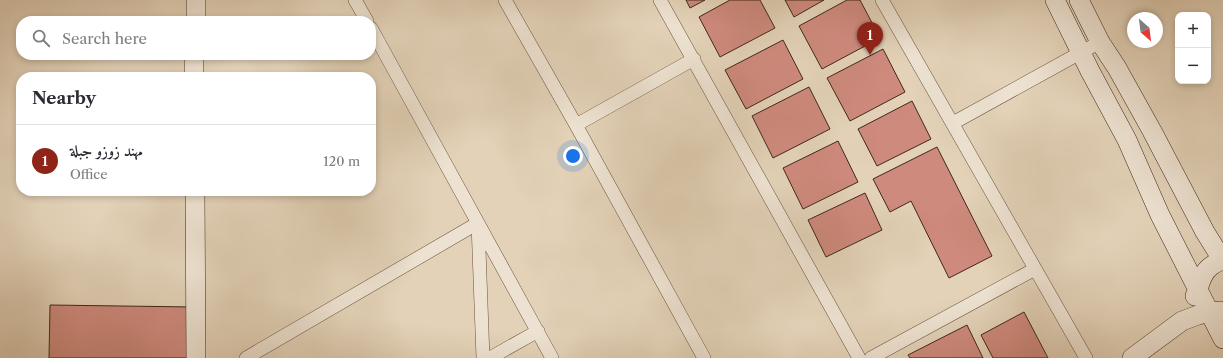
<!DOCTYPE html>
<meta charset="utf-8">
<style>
body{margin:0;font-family:"Libre Caslon Text",Amiri,serif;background:#f7f7f7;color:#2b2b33}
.controls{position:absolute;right:12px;top:12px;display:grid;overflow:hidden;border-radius:8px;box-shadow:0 2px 6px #0003}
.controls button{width:36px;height:36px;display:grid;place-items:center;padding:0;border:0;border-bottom:1px solid #e1e1e2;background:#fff;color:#2b2b33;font:20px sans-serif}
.compass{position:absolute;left:1127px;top:12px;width:36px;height:36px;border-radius:50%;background:#fff;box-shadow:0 2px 6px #0003;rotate:152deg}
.you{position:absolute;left:573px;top:156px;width:14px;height:14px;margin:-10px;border:3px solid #fff;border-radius:50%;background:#1a73e8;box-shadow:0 0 0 6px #1a73e833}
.badge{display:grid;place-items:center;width:26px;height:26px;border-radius:50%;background:#8f2418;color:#fff;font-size:13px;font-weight:700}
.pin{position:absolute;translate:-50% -33px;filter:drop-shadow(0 1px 2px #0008)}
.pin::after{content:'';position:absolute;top:21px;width:14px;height:12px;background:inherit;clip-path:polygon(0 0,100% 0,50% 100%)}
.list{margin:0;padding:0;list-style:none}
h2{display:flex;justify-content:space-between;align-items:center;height:52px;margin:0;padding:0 16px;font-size:17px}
h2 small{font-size:13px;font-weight:400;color:#7c7c81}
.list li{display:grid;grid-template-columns:26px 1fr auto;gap:12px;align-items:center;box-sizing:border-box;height:72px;padding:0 16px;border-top:1px solid #e1e1e2}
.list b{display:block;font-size:15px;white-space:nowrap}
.list p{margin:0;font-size:13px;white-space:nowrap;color:#7c7c81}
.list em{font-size:13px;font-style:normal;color:#7c7c81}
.icon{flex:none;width:22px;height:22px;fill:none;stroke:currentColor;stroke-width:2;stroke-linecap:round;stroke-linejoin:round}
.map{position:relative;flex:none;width:1223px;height:358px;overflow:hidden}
.search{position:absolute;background:#fff;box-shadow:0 2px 6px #0003;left:16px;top:16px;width:360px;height:44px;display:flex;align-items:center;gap:10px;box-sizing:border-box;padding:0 14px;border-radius:16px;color:#7c7c81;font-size:15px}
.panel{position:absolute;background:#fff;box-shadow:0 2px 6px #0003;left:16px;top:72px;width:360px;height:124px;border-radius:16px}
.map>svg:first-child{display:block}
.building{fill:#ce8a7d;stroke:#41271a}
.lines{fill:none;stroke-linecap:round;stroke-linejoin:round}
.street-casing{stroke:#6a5242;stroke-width:14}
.secondary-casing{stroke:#41271a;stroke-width:20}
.street{stroke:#ede2d1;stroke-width:13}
.secondary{stroke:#ede2d1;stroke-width:19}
</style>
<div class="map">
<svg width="1223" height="358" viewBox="0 0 1223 358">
<rect width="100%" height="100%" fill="#e3d2b8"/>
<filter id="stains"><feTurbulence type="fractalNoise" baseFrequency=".005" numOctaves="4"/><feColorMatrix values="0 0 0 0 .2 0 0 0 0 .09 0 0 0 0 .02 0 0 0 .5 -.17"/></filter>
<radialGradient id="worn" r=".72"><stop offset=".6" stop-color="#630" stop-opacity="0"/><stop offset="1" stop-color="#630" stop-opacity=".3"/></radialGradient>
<path class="building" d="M686 0H705L690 8Z
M730 0H760L775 28 720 57 699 17Z
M785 0H824L794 17Z
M847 0H860L880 38 822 69 799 26Z
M783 40 803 79 746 109 725 70Z
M883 49 905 92 850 121 827 78Z
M809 87 830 129 773 158 752 116Z
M912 101 931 139 877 166 858 129Z
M838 141 858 182 803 209 783 168Z
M937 147 992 256 949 278 911 201 890 212 873 179Z
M865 193 882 230 826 257 808 220Z
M50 305 193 307 192 358H49Z
M1024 312 1048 358H993L981 335Z
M967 325 983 358H910L908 355Z"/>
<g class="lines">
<g class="street-casing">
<path id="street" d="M355 0 367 21
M505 0 576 125 704 358
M660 0 859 358
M882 0 1086 358
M371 28 552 358
M953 123 1100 42
M576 125 694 59
M246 358 478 223 483 358
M490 358 538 331
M871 358 1035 269"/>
</g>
<g class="secondary-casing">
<path id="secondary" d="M1055 0 1090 71 1127 140 1160 215 1223 339
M1079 0 1100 42 1117 68 1152 131 1205 232 1223 261
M196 21V0
M194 77V55
M195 191 196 358
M1195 296C1203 278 1201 269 1222 260
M1132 358 1182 321 1198 315 1210 312 1221 311"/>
</g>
<use href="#street" class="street"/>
<use href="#secondary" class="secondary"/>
</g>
<rect width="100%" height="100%" filter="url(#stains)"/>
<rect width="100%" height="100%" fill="url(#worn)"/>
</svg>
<div class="controls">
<button>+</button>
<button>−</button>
</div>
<svg class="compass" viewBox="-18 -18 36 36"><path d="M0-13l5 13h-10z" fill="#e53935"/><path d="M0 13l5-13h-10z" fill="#7c7c81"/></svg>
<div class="you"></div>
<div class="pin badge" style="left:870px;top:55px">1</div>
<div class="search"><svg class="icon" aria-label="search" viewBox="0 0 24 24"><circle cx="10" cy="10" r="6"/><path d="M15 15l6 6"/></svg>Search here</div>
<section class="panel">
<h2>Nearby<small></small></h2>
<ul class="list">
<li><span class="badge">1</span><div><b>مهند زوزو جبلة</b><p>Office</p></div><em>120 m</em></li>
</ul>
</section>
</div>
